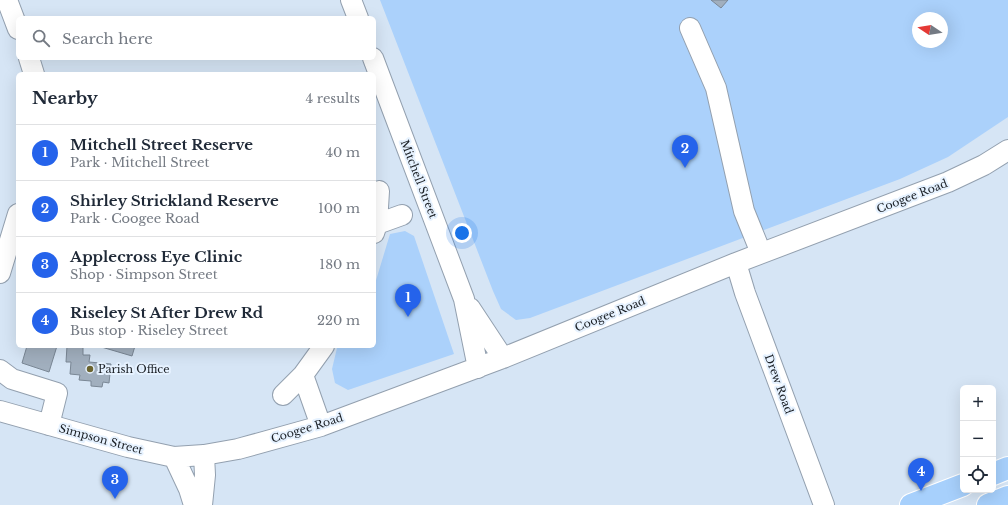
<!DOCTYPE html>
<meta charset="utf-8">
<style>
body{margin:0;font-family:"Libre Baskerville",serif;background:#f6f6f7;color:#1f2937}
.controls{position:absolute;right:12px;bottom:12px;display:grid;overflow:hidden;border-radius:6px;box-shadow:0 4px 16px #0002}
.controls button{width:36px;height:36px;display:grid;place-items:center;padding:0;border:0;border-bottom:1px solid #e0e1e3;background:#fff;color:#1f2937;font:20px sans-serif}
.compass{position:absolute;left:912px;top:12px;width:36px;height:36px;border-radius:50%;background:#fff;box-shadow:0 4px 16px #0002;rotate:282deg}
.you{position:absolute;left:462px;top:233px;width:14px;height:14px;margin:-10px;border:3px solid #fff;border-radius:50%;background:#1a73e8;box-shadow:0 0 0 6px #1a73e833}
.badge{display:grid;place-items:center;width:26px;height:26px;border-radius:50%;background:#2563eb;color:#fff;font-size:13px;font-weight:700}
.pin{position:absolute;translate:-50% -33px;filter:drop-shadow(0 1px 2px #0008)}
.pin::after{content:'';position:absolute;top:21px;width:14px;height:12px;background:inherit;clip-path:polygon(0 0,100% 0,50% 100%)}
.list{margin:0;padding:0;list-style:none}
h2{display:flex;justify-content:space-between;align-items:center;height:52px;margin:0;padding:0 16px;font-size:17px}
h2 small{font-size:13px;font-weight:400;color:#747a83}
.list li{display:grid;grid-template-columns:26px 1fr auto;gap:12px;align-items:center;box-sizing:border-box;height:56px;padding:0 16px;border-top:1px solid #e0e1e3}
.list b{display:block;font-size:15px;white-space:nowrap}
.list p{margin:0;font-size:13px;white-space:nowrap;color:#747a83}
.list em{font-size:13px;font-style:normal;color:#747a83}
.icon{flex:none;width:22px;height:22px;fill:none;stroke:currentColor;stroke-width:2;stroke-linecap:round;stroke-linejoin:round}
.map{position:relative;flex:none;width:1008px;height:505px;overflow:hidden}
.search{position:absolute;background:#fff;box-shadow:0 4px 16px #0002;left:16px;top:16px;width:360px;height:44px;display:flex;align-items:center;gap:10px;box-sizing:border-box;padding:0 14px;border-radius:6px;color:#747a83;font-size:15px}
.panel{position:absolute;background:#fff;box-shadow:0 4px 16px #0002;left:16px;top:72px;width:360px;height:276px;border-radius:6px}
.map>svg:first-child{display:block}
.green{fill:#abd1fb;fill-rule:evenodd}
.building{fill:#a1afbe;stroke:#7a8795}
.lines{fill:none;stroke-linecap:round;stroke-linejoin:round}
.minor-casing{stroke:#93a0af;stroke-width:22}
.highway-casing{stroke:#fff;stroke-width:24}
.minor{stroke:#fff;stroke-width:20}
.highway{stroke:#a7d0fc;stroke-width:22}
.poi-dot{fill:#6b6430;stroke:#e6f2ff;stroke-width:1.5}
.labels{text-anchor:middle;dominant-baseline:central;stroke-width:4;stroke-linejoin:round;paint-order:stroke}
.street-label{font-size:11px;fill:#1a1f25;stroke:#e6f2ff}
.poi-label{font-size:11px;fill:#1a1f25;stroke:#e6f2ff;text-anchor:start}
</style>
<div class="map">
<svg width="1008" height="505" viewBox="0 0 1008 505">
<rect width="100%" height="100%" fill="#d6e5f5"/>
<path class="green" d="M380 0H1008V117L948 157 900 179 530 318 516 320 501 309 493 291ZM918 18H942V42H918Z
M405 231 414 236 454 354 348 390 335 383 332 369 337 348 338 346H374V287L390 234Z"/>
<path class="building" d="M711 0H728L721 8Z
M27 346H57L49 372 22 363Z
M67 346H83V355H90L89 362 111 364 109 383 103 382 102 387 91 386V381L79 380 80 375 70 374 71 362H66Z
M98 346H135L132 356Z"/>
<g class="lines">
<g class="minor-casing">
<path id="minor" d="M7 0 18 29
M351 0 358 18
M690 28 716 88 744 211 761 253
M29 58 34 74
M373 58 464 299 478 368
M377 224 379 191
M374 233 377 224 402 215
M736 263 745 293 824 505
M0 273 18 214
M470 308 503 358
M0 370 12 379 57 393 49 425
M283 395 303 375
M0 411 128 447 174 457 204 455 238 449 321 426 503 358 736 263 948 182 984 165 1008 150
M321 426 303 375 324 346
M174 457 189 489 194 505
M202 505 205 475 204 455"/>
</g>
<g class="highway-casing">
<path id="highway" d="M993 474 1008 468
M911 505 963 485
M988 505 1008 497"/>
</g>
<use href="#minor" class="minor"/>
<use href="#highway" class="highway"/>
</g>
<circle class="poi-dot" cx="90" cy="369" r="4"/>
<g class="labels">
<g class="street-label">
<text transform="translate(419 179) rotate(69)">Mitchell Street</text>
<text transform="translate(912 196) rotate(-21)">Coogee Road</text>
<text transform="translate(610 314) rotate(-22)">Coogee Road</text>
<text transform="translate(779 384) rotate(70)">Drew Road</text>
<text transform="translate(307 428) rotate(-17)">Coogee Road</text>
<text transform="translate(101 439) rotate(15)">Simpson Street</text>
</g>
<g class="poi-label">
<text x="98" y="369">Parish Office</text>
</g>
</g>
</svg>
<div class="controls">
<button>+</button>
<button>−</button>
<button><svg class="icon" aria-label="locate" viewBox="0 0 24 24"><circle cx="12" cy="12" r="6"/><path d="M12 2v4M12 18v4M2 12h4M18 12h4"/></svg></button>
</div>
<svg class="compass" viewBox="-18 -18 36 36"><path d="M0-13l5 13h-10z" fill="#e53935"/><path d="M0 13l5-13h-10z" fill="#747a83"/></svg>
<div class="you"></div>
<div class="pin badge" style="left:408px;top:317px">1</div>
<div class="pin badge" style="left:685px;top:168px">2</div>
<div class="pin badge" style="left:115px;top:499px">3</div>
<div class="pin badge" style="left:921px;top:491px">4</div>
<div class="search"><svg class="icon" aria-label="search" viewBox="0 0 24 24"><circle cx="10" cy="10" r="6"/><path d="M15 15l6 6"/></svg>Search here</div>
<section class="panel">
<h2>Nearby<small>4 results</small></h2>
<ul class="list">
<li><span class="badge">1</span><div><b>Mitchell Street Reserve</b><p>Park · Mitchell Street</p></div><em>40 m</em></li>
<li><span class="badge">2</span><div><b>Shirley Strickland Reserve</b><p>Park · Coogee Road</p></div><em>100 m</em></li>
<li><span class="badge">3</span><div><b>Applecross Eye Clinic</b><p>Shop · Simpson Street</p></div><em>180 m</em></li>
<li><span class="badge">4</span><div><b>Riseley St After Drew Rd</b><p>Bus stop · Riseley Street</p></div><em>220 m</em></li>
</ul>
</section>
</div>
